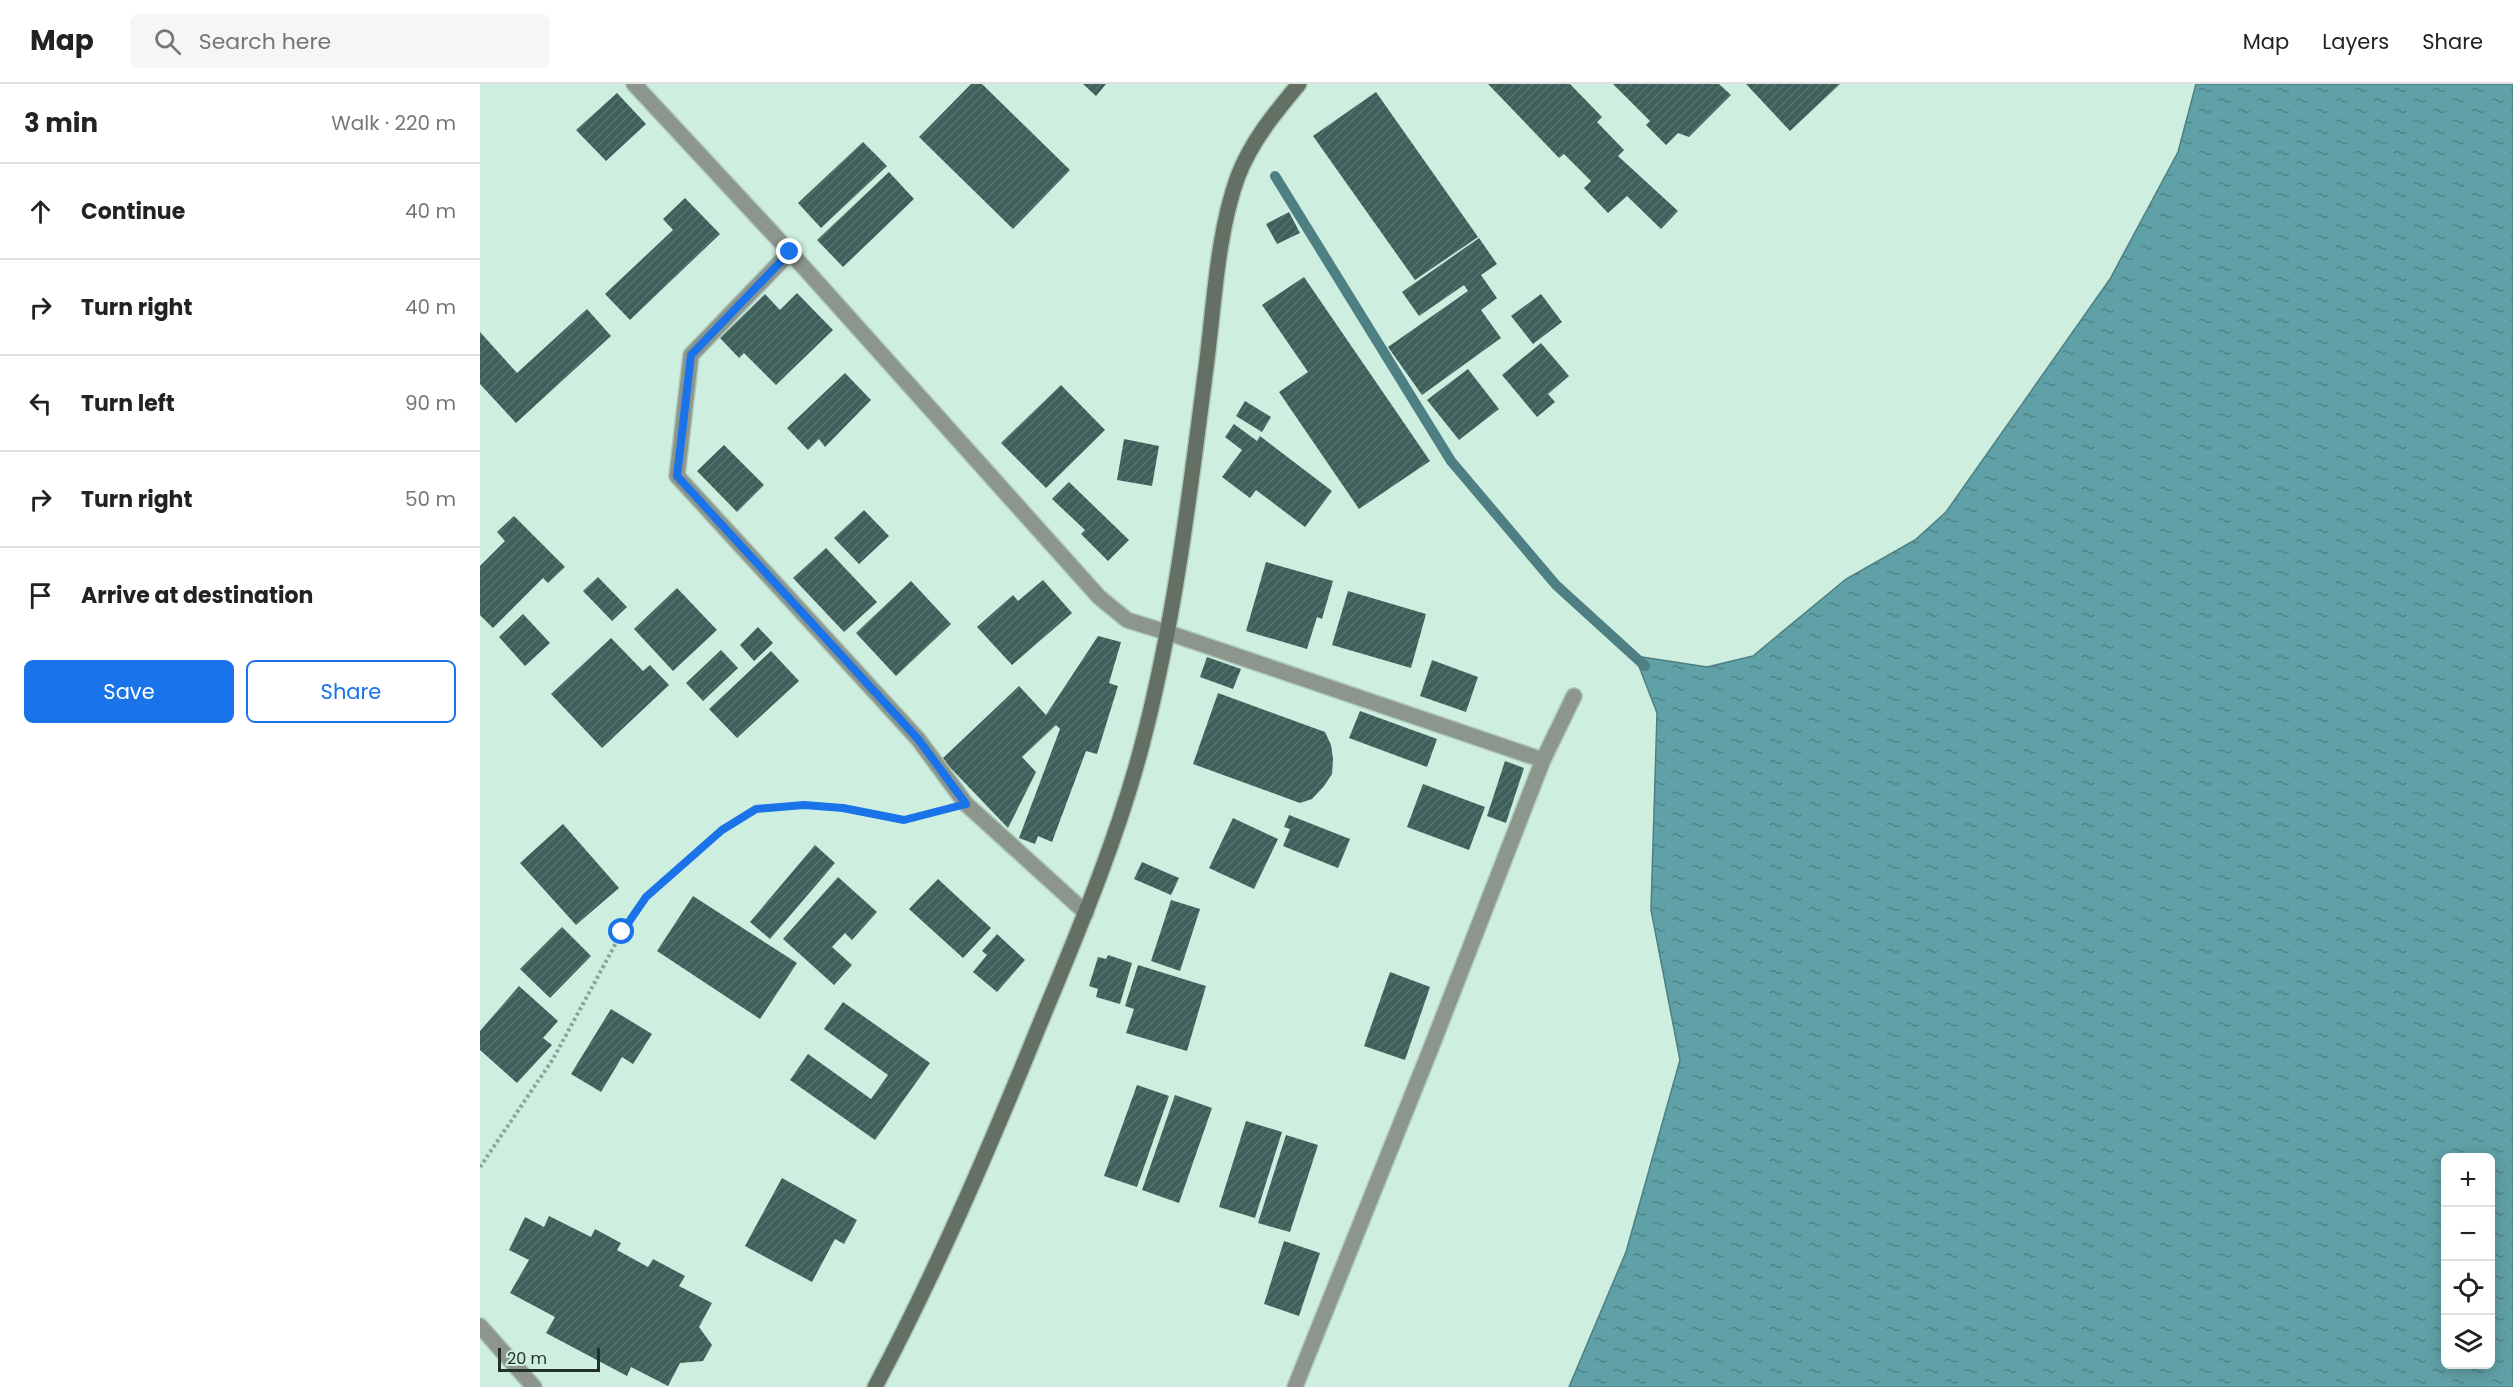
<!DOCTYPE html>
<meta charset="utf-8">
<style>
body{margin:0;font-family:Poppins,sans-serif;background:#f6f6f6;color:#222}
.controls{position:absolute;right:18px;bottom:18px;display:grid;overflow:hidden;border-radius:9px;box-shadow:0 3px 15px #0003}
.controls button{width:54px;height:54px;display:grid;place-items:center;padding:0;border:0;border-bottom:2px solid #e0e0e0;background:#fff;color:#222;font:30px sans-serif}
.scale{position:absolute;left:18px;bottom:15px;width:102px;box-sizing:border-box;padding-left:6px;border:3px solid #232f2a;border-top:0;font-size:16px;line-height:21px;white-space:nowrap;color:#232f2a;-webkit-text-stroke:4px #ceeedf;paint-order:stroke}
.stop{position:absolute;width:18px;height:18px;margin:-14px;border:4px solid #1a73e8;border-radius:50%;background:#fff}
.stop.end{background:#1a73e8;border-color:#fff;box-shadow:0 2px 6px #0008}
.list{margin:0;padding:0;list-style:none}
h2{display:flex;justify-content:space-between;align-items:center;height:78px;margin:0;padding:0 24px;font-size:26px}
h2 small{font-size:20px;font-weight:400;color:#767676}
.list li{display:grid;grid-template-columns:39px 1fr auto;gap:18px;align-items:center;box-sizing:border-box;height:96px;padding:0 24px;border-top:2px solid #e0e0e0}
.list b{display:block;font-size:22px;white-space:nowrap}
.list em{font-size:20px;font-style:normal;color:#767676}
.actions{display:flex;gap:12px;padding:18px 24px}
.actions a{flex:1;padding:14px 0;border:2px solid #1a73e8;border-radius:9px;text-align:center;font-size:21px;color:#1a73e8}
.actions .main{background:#1a73e8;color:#fff}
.icon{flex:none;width:33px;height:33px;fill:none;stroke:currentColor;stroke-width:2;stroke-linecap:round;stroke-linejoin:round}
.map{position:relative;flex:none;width:2033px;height:1303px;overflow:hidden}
header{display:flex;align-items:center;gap:36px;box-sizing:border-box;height:84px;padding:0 30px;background:#fff;border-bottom:2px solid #e0e0e0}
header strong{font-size:28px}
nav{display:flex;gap:33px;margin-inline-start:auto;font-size:21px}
.search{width:420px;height:54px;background:#f6f6f6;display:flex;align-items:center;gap:15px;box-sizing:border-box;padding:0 21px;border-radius:9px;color:#767676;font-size:22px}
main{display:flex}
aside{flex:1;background:#fff}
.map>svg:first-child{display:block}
.water{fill:url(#water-ripples);stroke:#4e7f82;stroke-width:1.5;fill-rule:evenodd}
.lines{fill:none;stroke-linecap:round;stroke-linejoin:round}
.stream{stroke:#4e7f82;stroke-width:10}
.building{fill:url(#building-hatch)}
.lane-casing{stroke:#acc8bb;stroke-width:18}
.street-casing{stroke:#acc8bb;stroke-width:18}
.secondary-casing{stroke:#acc8bb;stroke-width:18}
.path{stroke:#8ca499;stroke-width:4;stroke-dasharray:3 3;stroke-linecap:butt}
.lane{stroke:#8d968d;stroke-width:15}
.street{stroke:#8d968d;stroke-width:15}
.secondary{stroke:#637063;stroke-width:15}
.route{stroke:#1a73e8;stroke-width:8}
</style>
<header>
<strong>Map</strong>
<div class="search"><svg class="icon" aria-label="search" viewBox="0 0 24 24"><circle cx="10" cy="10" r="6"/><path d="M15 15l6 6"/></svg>Search here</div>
<nav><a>Map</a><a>Layers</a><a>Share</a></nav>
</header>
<main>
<aside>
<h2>3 min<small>Walk · 220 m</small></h2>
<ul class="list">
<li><svg class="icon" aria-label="ahead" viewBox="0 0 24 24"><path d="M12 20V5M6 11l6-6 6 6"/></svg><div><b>Continue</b></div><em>40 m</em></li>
<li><svg class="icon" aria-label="right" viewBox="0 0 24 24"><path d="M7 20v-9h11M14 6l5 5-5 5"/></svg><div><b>Turn right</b></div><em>40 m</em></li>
<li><svg class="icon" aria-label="left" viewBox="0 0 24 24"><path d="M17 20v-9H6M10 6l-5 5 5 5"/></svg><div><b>Turn left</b></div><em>90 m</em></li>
<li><svg class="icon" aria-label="right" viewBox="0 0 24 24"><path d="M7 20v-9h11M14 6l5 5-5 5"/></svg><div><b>Turn right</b></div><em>50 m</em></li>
<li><svg class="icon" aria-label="arrive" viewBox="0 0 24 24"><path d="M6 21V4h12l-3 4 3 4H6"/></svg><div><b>Arrive at destination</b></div></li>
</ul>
<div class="actions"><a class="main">Save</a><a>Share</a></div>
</aside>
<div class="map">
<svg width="2033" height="1303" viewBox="0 0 2033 1303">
<defs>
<pattern id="water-ripples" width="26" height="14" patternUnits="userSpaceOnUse" patternTransform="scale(1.5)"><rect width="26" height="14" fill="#60a1a7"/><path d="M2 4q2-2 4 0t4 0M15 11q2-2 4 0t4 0" fill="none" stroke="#4f8488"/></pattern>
<pattern id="building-hatch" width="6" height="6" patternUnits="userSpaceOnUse" patternTransform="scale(1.5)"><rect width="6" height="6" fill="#3e5f5a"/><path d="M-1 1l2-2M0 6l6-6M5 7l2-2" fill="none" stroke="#57736e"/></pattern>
</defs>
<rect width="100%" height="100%" fill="#ceeedf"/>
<path class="water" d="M1716 0H2033V1303H1089L1146 1168 1200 976 1171 826 1177 629 1155 572 1227 583 1273 572 1366 495 1435 456 1466 428 1630 195 1698 68ZM1966 1074H2010V1280H1966Z"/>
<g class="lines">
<path class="stream" d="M795 92 971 377 1076 501 1165 582"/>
</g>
<path class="building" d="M491 0H502L590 86 533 145 439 53Z
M603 0H626L616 12Z
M1008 0H1090L1122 33 1117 38 1144 66 1138 72 1198 127 1181 145 1147 112 1128 129 1104 104 1111 97 1084 70 1079 74Z
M1133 0H1239L1251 11 1209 53 1198 49 1186 61 1166 41 1170 37Z
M1266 0H1360L1310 47Z
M896 8 998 153 935 196 833 52Z
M137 9 166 40 126 77 96 46Z
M383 58 407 82 341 144 318 119Z
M409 88 434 115 363 183 337 156Z
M205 114 240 150 150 236 125 210 193 146 183 135Z
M809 128 820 149 797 160 786 140Z
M999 154 1017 180 1001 191 1017 214 1001 226 1021 254 942 311 908 263 988 207 984 201 939 232 922 208Z
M824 193 950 377 879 425 799 308 828 288 782 221Z
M317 209 353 246 296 301 264 269 259 274 240 254 285 210 300 226Z
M1061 210 1082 238 1053 260 1031 232Z
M107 225 131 252 36 339 0 300V248L37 289Z
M1061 259 1089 292 1068 310 1075 318 1057 333 1022 291Z
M988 285 1019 325 979 356 947 316Z
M365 289 391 316 345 363 339 355 328 366 307 344Z
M581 301 625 346 566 404 521 359Z
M765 317 791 333 782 348 756 332Z
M754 340 777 357 780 352 852 407 825 443 776 406 770 414 742 393 762 366 745 353Z
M644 355 679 362 672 402 637 396Z
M244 361 284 401 257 428 217 387Z
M589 398 649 456 628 477 601 450 605 446 572 415Z
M384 426 409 452 379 480 354 454Z
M34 432 85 483 68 499 63 494 13 544 0 531V482L25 457 17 448Z
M346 464 397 518 364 548 313 494Z
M786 478 853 497 842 535 837 533 827 565 766 547Z
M118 493 147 523 132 537 103 507Z
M563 496 592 529 532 581 497 543 533 511 538 517Z
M431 497 471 540 416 592 376 549Z
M197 504 237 546 193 587 154 545Z
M868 507 946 530 931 584 852 561Z
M43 530 70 559 45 582 19 553Z
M278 543 293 559 274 577 260 561Z
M618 552 641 558 629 599 638 602 617 670 606 667 572 758 558 752 555 760 539 754 580 645 576 641 542 673 556 688 528 744 462 675 539 602 566 631Z
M131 554 163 587 170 581 189 601 122 664 71 610Z
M241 566 258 584 223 617 206 599Z
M291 567 319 597 257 654 229 625Z
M727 573 761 585 753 605 720 593Z
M952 576 998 593 986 628 940 612Z
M738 609 845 648 851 661 853 675 852 690 844 702 832 715 820 719 713 680Z
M880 627 957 655 947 683 869 654Z
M1025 677 1044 684 1026 739 1007 732Z
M943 700 1005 723 989 766 927 743Z
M809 731 870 755 858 784 803 762 810 745 804 743Z
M753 734 798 755 774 805 729 784Z
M83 740 139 804 96 841 40 779Z
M335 761 355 779 290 855 270 838Z
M662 778 699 794 691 811 654 795Z
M358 793 397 828 372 856 365 849 352 863 372 881 354 901 303 855Z
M458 795 511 844 483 874 429 825Z
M213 812 317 879 280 935 177 867Z
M691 816 720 825 700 887 671 877Z
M82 843 111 872 70 914 40 885Z
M517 850 545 876 517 908 493 888 507 871 502 867Z
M628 871 652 879 640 920 616 913 618 905 609 902 618 873 626 875Z
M658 881 726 902 707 967 646 949 654 925 645 922Z
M910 888 950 903 925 976 884 962Z
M39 902 78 937 63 954 72 961 37 999 0 966V947Z
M363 918 450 979 395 1056 310 996 328 970 391 1015 408 991 344 945Z
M131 925 172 950 153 980 142 973 121 1008 91 990Z
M657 1001 689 1012 657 1103 624 1092Z
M695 1011 732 1024 699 1119 662 1106Z
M766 1037 802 1048 775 1134 739 1123Z
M806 1051 838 1061 810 1148 778 1139Z
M302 1094 377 1136 364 1160 355 1155 332 1198 265 1162Z
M69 1132 111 1153 115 1145 141 1159 137 1166 168 1183 173 1175 205 1192 199 1202 232 1219 219 1243 232 1261 223 1277 200 1279 188 1302 151 1283 147 1292 66 1249 75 1233 30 1209 49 1176 29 1166 45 1133 64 1143Z
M804 1157 840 1169 819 1232 784 1220Z"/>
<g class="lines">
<g class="lane-casing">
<path id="lane" d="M310 168 211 271 197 392 438 655 486 720 606 829
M689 549 1063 676
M0 1242 54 1303
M815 1303 953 959 1063 676 1094 612"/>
</g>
<g class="street-casing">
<path id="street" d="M154 0 310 168 619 513 647 536 689 549"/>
</g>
<g class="secondary-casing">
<path id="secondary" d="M395 1303C457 1186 509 1065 559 942 597 850 637 757 662 661 694 539 709 416 725 291 734 228 736 152 758 92 772 56 795 29 819 0"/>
</g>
<path class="path" d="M0 1083 73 975 142 848 166 813 242 746 276 725 324 721 363 724 424 737 459 727"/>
<use href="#lane" class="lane"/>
<use href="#street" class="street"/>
<use href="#secondary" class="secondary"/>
</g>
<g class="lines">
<path class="route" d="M142 848 166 813 242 746 276 725 324 721 363 724 424 736 486 720 438 655 197 392 211 271 310 168"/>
</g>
</svg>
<div class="controls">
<button>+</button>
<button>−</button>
<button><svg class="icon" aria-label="locate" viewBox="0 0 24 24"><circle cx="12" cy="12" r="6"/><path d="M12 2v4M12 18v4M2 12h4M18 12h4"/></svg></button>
<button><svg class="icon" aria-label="layers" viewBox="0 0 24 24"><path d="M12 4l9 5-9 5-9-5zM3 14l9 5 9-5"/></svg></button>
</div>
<div class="scale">20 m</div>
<div class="stop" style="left:142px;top:848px"></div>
<div class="stop end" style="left:310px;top:168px"></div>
</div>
</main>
